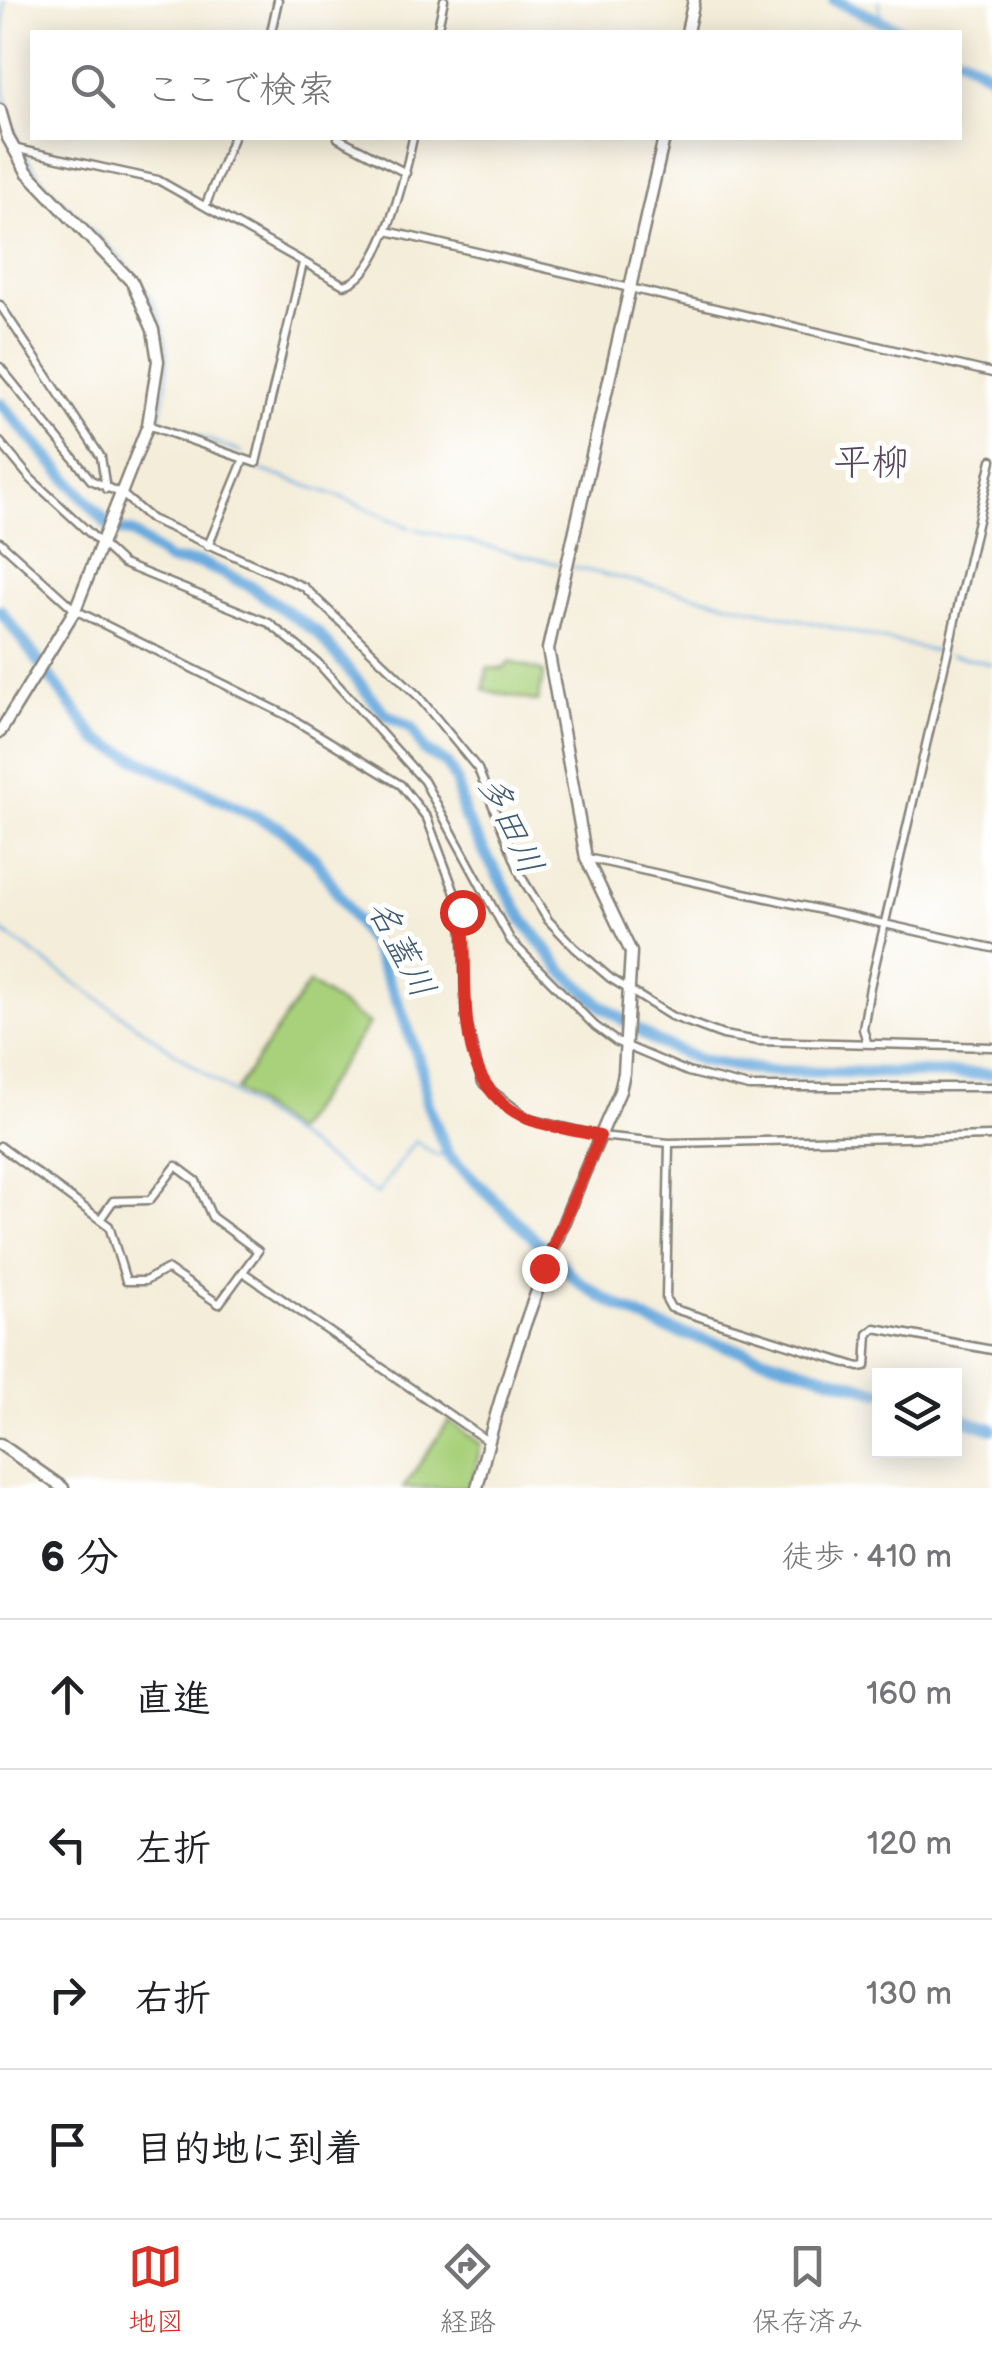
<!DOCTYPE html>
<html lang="ja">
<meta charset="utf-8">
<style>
body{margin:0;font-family:"Balsamiq Sans","Klee One",sans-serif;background:#f6f6f6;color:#202124}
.controls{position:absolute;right:30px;bottom:30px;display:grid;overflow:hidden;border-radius:0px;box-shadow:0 5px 25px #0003}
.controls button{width:90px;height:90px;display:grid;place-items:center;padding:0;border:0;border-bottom:2px solid #e0e0e0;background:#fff;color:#202124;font:50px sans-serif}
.stop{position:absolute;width:30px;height:30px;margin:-22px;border:8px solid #d93025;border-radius:50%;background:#fff}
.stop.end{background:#d93025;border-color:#fff;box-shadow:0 2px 10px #0008}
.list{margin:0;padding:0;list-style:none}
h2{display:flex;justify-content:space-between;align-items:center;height:130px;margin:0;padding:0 40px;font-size:42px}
h2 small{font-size:32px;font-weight:400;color:#757577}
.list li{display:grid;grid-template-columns:65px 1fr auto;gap:30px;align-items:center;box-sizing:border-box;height:150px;padding:0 40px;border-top:2px solid #e0e0e0}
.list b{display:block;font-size:38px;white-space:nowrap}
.list em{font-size:32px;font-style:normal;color:#757577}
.icon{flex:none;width:55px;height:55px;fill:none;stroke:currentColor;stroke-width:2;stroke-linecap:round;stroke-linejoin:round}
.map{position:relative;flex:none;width:992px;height:1488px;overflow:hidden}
.search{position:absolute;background:#fff;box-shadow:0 5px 25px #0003;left:30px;right:30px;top:30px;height:110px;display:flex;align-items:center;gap:25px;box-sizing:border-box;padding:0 35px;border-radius:0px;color:#757577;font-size:38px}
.sheet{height:730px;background:#fff}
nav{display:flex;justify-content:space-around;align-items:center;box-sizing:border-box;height:140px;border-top:2px solid #e0e0e0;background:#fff;font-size:28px;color:#757577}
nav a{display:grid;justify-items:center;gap:5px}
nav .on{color:#d93025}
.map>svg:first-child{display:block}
.green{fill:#a9d17c;stroke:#62764c;stroke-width:2.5}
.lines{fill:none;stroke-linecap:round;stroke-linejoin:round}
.stream{stroke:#6aabde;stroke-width:2.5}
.river{stroke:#6aabde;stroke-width:12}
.street-casing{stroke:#88847a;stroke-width:11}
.secondary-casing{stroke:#88847a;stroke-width:15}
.street{stroke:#fff;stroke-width:6}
.secondary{stroke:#fff;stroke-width:10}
.route{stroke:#d93025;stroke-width:12}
.labels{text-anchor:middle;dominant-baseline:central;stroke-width:10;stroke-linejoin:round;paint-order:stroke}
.water-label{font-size:35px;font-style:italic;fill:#3f5c73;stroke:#fff}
.quarter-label{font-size:38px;fill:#55465c;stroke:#fff}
</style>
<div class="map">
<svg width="992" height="1488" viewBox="0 0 992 1488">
<rect width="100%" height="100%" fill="#fff"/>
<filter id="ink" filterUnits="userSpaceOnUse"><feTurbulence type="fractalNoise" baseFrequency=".01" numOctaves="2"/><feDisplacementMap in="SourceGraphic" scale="20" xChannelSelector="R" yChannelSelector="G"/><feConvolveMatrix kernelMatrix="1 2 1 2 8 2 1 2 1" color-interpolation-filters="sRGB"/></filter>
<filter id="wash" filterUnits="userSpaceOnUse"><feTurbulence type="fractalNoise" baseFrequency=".0048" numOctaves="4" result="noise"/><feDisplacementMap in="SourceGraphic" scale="40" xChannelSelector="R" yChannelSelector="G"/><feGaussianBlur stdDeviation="2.25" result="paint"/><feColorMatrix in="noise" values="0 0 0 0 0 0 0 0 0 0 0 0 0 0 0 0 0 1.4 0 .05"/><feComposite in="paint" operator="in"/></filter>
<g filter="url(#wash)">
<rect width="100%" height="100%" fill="#f4edd9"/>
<path class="green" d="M510 662 544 672 538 702 484 690 487 668 503 669Z
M309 983 369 1024 294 1132 236 1090Z
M449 1421 481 1444 471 1488H403Z"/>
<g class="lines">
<path class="stream" d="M4 0V91L19 146
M879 0 881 22
M23 153C87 254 198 270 159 421L242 453
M249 466 341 497 410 528
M416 529 558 564
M572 567 943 653
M951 655 992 664
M0 930 377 1194 415 1141 437 1156 448 1155"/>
<path class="river" d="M834 0 905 32
M960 57 992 75
M0 403 111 528 132 533 169 561 201 563 250 586 318 633 385 714 412 728 425 751 446 763 456 780 465 818 524 921 563 971 601 1005 655 1041 700 1060 767 1071 992 1074
M0 610 97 740 280 828 316 860 372 945 399 1005 422 1069 427 1103 448 1155 577 1280 603 1298 661 1327 880 1392
M954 1417 992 1429"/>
</g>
</g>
<g filter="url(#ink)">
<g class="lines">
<g class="street-casing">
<path id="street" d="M271 32 278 0
M437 32 444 0
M338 138 406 173
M13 148 158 180 344 285C382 277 406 172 413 138
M206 204 233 138
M387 231 992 373
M0 305 101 457 106 489
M0 367 91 480 122 494 151 519 304 587 418 696 478 769 522 878 548 920 575 948 610 978 671 1016 723 1035 758 1041 992 1047
M148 425 244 459
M0 442 31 479 123 564 269 623 317 662 424 781 511 941 595 1026 617 1042 688 1072 749 1087H992
M0 542 75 610 286 715 401 785 427 818 462 912 466 1019 482 1083 529 1119 600 1136 669 1143 992 1136
M208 546 244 459 256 463 303 263
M587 858 992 948
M867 1042 863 1029 870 987 992 460
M669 1143 666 1299 671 1308 859 1367 866 1366 868 1334 875 1328 992 1350
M0 1146 109 1226 126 1281H145L167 1269 219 1304 258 1251 212 1217 196 1181 176 1166 150 1200 113 1201 101 1218
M243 1272 489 1442"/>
</g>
<g class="secondary-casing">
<path id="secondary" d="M687 32 694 0
M0 110 8 138 27 172 132 282 153 330 158 361 148 425 75 610 0 732
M0 1444 63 1488
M477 1488C509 1349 562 1221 620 1091L624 1073 631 952 586 858 548 649 664 138"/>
</g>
<use href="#street" class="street"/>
<use href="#secondary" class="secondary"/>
</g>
</g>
<g class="lines" filter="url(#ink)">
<path class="route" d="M462 912C472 984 445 1086 531 1120 552 1128 578 1131 600 1136L544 1268"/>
</g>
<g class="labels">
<g class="water-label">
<text transform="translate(510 825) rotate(65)">多田川</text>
<text transform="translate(401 949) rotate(63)">名蓋川</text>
</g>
<g class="quarter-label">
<text x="871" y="463">平柳</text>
</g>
</g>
</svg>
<div class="controls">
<button><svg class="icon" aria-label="layers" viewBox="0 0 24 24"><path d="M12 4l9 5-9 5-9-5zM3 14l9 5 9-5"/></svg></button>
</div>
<div class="stop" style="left:462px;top:912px"></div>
<div class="stop end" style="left:544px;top:1268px"></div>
<div class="search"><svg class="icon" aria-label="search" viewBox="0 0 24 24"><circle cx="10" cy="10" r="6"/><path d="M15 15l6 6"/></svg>ここで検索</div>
</div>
<section class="sheet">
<h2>6 分<small>徒歩 · 410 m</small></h2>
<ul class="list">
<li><svg class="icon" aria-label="ahead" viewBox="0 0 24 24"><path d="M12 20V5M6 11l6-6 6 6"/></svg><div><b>直進</b></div><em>160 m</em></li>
<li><svg class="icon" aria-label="left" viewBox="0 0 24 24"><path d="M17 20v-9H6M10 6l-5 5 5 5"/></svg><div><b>左折</b></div><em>120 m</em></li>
<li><svg class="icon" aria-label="right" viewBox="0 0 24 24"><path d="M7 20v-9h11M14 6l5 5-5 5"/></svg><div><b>右折</b></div><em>130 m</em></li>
<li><svg class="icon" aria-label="arrive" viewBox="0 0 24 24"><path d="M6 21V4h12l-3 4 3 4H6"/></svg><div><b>目的地に到着</b></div></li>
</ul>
</section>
<nav>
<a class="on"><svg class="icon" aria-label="map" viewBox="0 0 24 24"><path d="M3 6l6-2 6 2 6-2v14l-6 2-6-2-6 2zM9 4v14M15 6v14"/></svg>地図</a>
<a><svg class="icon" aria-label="directions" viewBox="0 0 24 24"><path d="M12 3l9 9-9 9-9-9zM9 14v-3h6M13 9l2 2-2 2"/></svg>経路</a>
<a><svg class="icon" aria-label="saved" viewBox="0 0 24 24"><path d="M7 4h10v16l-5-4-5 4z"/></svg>保存済み</a>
</nav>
